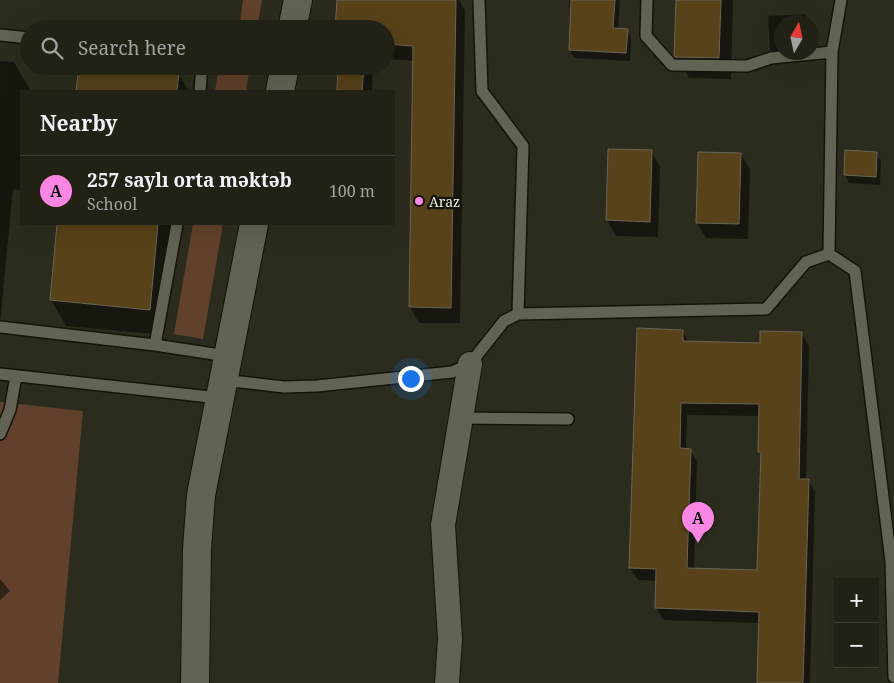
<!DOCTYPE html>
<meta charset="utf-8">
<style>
body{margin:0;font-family:"Noto Serif",serif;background:#2d2e23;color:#f1f3f6}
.controls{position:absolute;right:15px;bottom:15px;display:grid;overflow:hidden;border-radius:0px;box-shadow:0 5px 20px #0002}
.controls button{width:45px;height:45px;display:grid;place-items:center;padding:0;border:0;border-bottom:1px solid #3e3e35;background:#212116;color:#f1f3f6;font:25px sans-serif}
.compass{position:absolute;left:774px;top:15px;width:45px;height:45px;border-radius:50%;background:#212116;box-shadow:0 5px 20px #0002;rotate:9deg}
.you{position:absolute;left:410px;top:378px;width:18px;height:18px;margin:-12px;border:4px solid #fff;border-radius:50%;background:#1a73e8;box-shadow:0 0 0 8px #1a73e833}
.badge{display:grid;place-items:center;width:32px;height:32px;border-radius:50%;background:#fc86e3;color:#111;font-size:16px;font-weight:700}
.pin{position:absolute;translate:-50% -41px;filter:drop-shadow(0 1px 2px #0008)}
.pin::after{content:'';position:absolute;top:26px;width:18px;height:15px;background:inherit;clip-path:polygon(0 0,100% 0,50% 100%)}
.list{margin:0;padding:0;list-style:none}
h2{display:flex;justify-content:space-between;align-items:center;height:65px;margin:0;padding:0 20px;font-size:21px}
h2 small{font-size:16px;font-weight:400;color:#a2a3a1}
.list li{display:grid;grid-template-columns:32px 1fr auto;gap:15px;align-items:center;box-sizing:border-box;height:70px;padding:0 20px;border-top:1px solid #3e3e35}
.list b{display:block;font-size:19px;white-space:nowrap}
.list p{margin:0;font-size:16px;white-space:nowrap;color:#a2a3a1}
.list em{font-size:16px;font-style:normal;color:#a2a3a1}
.icon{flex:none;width:28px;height:28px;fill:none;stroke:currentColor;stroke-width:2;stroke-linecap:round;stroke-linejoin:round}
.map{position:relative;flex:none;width:894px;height:683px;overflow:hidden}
.search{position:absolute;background:#212116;box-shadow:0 5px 20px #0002;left:20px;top:20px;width:375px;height:55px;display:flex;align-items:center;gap:12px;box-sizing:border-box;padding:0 18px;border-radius:28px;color:#a2a3a1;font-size:19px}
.panel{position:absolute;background:#212116;box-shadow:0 5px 20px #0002;left:20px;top:90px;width:375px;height:135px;border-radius:0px}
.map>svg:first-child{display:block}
.green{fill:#61412b}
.shadow{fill:#0007;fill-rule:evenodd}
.building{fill:#574219;stroke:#6b6456;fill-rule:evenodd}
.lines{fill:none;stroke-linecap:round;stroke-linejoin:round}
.lane-casing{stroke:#141408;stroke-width:14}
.street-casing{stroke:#141408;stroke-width:26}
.secondary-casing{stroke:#141408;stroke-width:30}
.lane{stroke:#626354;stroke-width:11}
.street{stroke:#626354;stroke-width:24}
.secondary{stroke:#626354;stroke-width:28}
.poi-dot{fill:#fc86e3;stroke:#14140e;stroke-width:2}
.labels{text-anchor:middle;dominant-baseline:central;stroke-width:4.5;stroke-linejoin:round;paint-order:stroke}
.poi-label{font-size:14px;fill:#ecece3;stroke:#14140e;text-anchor:start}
</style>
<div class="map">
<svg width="894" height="683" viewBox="0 0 894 683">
<rect width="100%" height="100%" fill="#2c2c1e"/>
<path class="green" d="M243 0H262L257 29H239Z
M219 66H250L246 91H215Z
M193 224H223L203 339 174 334Z
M0 402 83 411 58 683H0Z"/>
<path class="shadow" d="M338 0H459L465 10 460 323H419L410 307 414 61 386 59V29Z
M569 0H620L618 29 627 30 631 38 630 61 574 58 570 50 572 11 569 7Z
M678 0H733L731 79 689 78 677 57Z
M805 14 809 22H782V52L775 58 770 50 768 16Z
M0 61 14 62 29 88V91H21V173L20 190 13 189 0 324Z
M80 66 178 73 189 91H78Z
M340 66H373L372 91H339Z
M609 150 651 151 660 167 658 237 616 236 607 220Z
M846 152 876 153 881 161 880 185 849 183 845 175Z
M741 154 750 170 748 239 706 238 697 223Z
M59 224H174L164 335 66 326 51 300Z
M683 331 689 343 761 344 802 334 809 346 806 480H808L815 492 810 683H758L760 623 663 620 656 608 657 581 638 580 630 568ZM687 415 760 416 759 451 762 457 759 571 694 569 697 462 690 450H686Z
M0 579 10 591 0 600Z"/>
<path class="building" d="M337 0H456L451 308 409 307 413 46 386 44V29H335Z
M571 0H615L613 28 628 29 626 53 569 50Z
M676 0H721L719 58 674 57Z
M79 66H120L179 72 177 91H76Z
M338 66H364L362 91 337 90Z
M608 149 652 150 650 222 606 220Z
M845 150 877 152 876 177 844 175Z
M698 152 741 153 739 224 696 223Z
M57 224H158L150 310 50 300Z
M637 328 683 330V341L760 343V331L802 332 799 479H809L803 683H757L759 612 655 608 656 569 629 568ZM681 403 759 404 758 452H761L757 570 687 568 691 449 680 448Z"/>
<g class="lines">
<g class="lane-casing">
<path id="lane" d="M479 0 482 91 523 146 518 314
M647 0 646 36 672 65 747 66 771 58 832 52
M0 35 29 38
M200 91 202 66
M829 254 855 271 891 561 894 677
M829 254 832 52 841 0
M0 327 155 345 227 356
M155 345 177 224
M0 374 219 398
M223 380 284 387 317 386 452 372 470 364 504 321 518 314 766 309 806 262 829 254
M461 418 568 419
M0 434 10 410 16 376"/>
</g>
<g class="street-casing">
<path id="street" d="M447 683 450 639 443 525 470 364"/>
</g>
<g class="secondary-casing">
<path id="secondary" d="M292 29 298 0
M280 91 285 66
M195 683 197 549 201 495 254 224"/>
</g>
<use href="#lane" class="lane"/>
<use href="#street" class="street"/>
<use href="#secondary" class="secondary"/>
</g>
<circle class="poi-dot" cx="419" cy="201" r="5"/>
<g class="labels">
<g class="poi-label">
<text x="429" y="201">Araz</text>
</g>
</g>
</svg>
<div class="controls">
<button>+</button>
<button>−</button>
</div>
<svg class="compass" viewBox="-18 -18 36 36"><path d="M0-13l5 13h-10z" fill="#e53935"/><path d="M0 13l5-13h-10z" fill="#a2a3a1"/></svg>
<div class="you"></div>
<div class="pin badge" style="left:698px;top:543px">A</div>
<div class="search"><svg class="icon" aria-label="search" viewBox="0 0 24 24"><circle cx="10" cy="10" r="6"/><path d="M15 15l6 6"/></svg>Search here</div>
<section class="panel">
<h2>Nearby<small></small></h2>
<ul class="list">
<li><span class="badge">A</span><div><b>257 saylı orta məktəb</b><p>School</p></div><em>100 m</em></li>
</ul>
</section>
</div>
